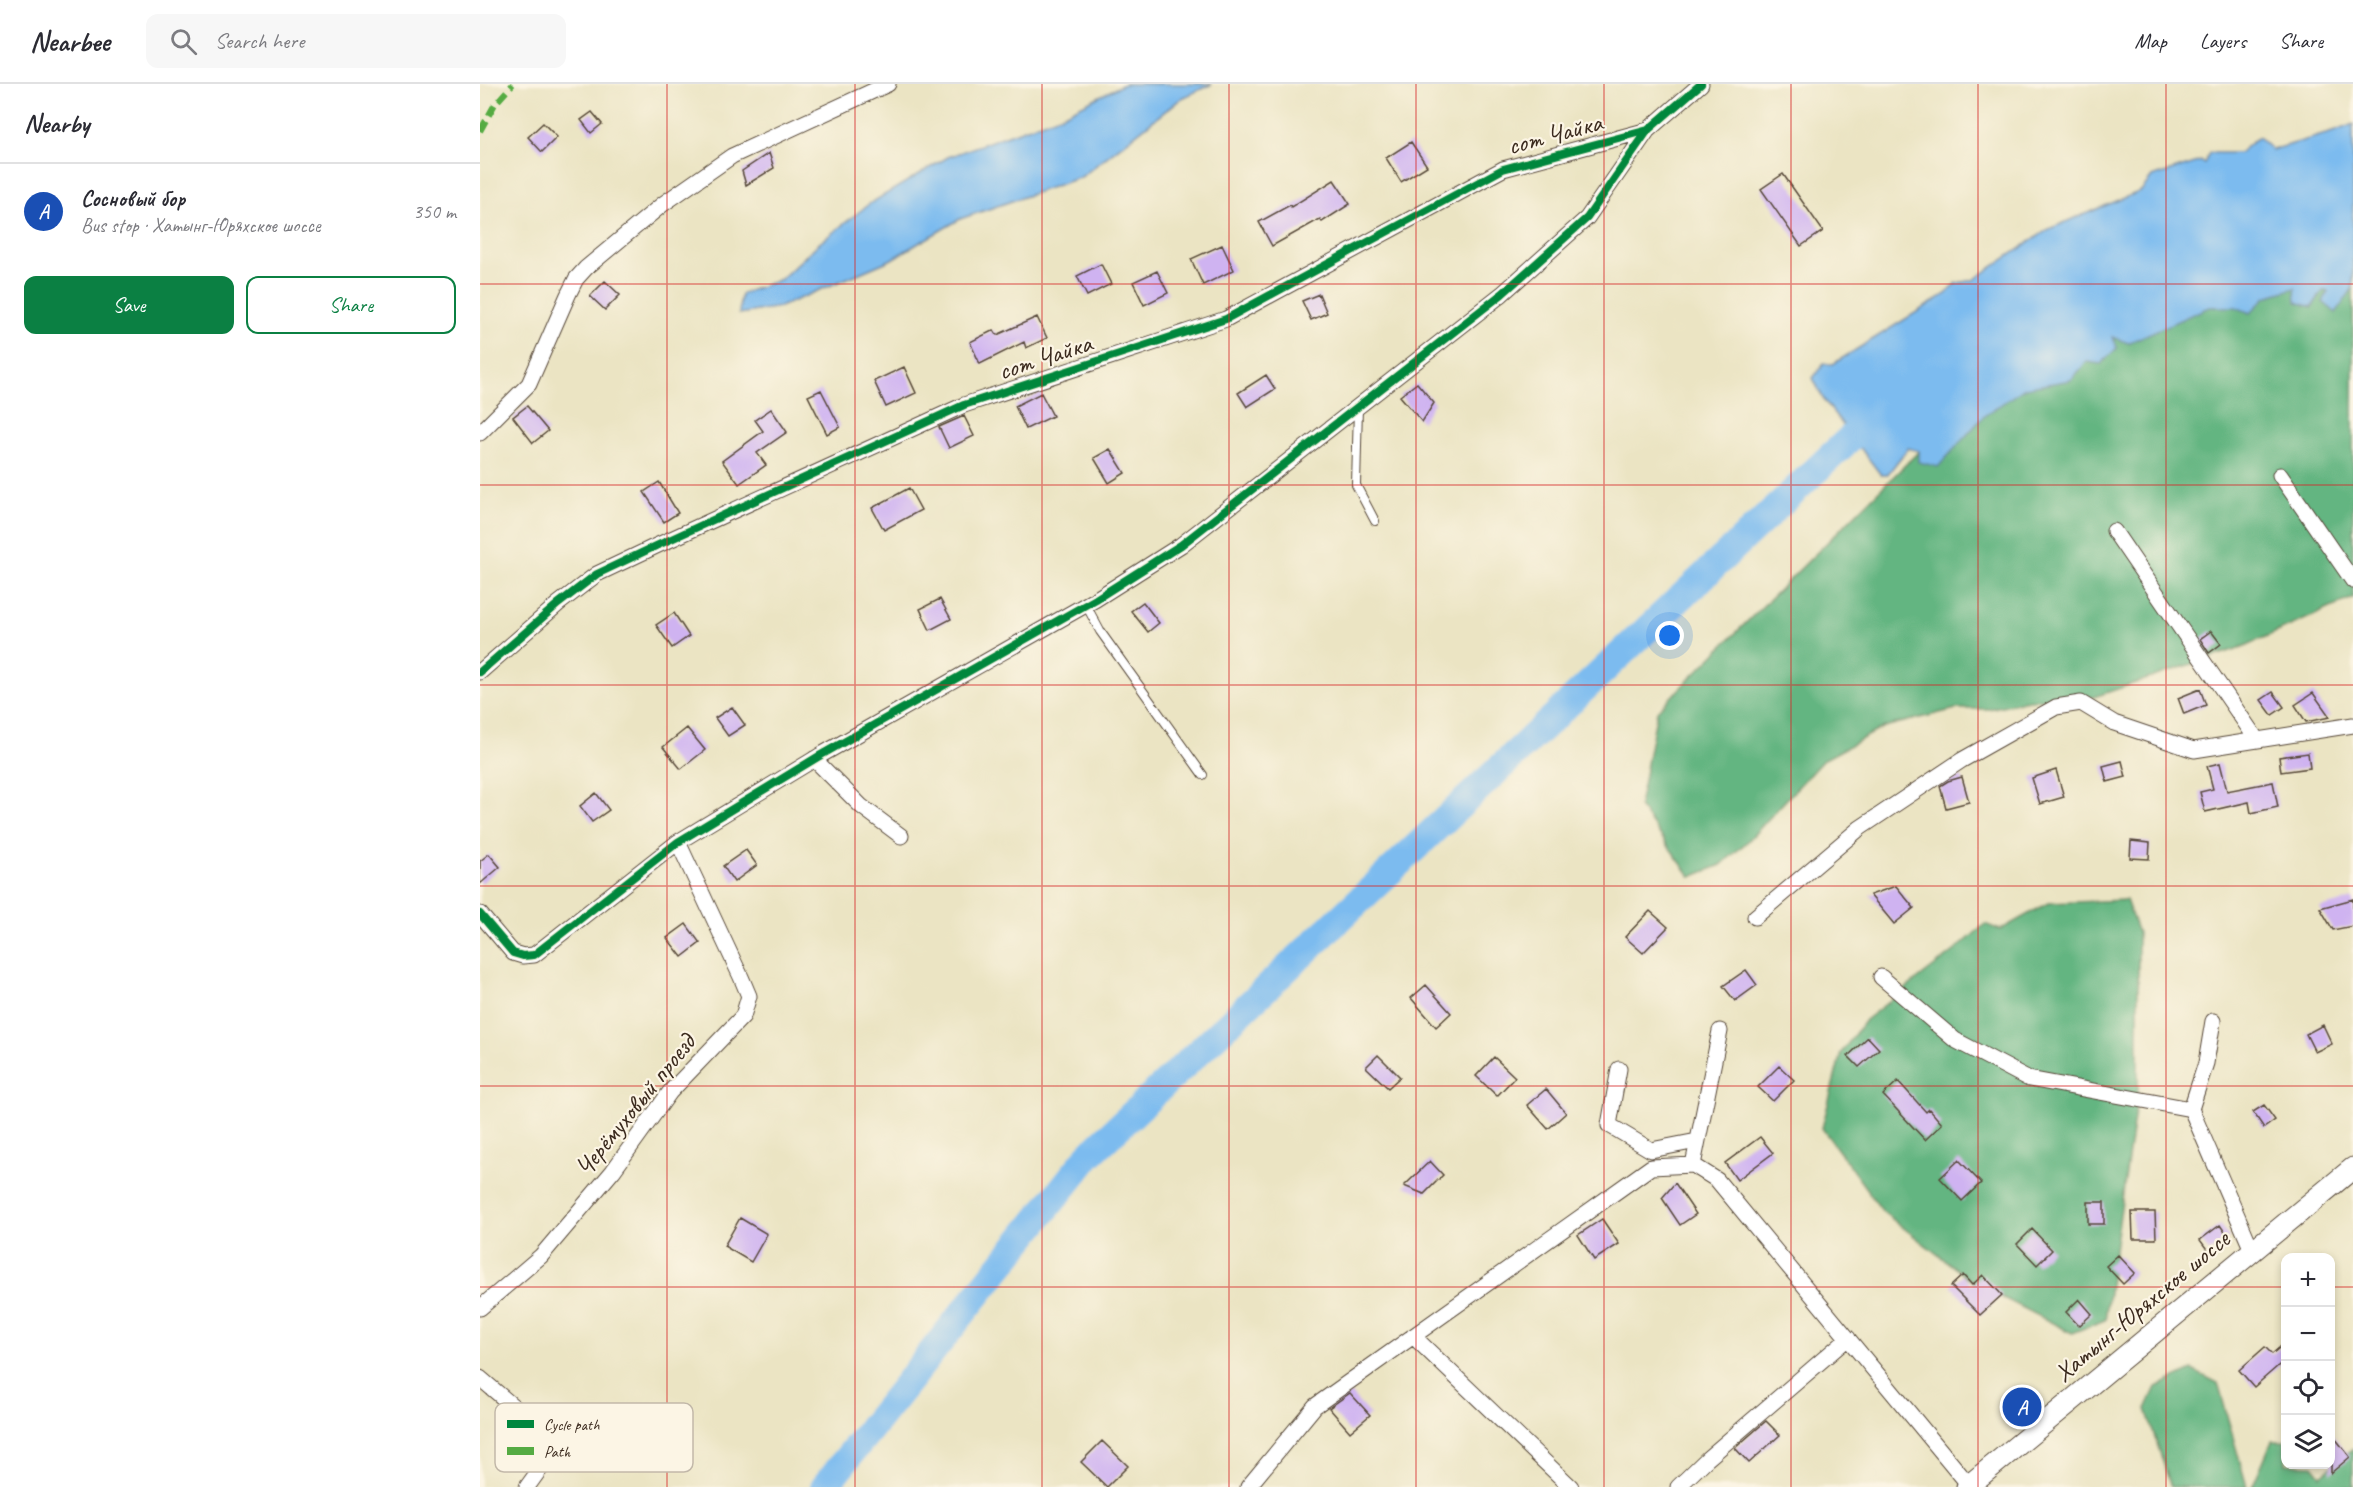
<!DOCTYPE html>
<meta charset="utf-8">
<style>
body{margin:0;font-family:Caveat,sans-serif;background:#f7f7f7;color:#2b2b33}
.controls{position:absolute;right:18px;bottom:18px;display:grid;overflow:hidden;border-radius:12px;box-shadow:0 3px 9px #0003}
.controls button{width:54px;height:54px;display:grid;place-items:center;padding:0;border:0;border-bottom:2px solid #e1e1e2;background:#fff;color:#2b2b33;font:30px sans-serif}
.you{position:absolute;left:1190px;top:552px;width:21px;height:21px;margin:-15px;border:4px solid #fff;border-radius:50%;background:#1a73e8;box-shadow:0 0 0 9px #1a73e833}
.badge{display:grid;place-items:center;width:39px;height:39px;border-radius:50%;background:#0b8043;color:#fff;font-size:20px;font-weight:700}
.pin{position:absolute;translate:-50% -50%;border:3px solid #fff;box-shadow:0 2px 6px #0006}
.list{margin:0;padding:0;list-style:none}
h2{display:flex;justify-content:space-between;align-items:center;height:78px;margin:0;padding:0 24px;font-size:26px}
h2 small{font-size:20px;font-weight:400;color:#7c7c81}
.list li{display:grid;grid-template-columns:39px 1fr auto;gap:18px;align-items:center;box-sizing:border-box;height:96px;padding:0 24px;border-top:2px solid #e1e1e2}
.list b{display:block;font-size:22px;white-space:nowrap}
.list p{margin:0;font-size:20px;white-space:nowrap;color:#7c7c81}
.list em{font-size:20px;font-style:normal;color:#7c7c81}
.actions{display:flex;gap:12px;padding:18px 24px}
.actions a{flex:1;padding:14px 0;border:2px solid #0b8043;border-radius:12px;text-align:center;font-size:21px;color:#0b8043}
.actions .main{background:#0b8043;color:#fff}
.icon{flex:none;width:33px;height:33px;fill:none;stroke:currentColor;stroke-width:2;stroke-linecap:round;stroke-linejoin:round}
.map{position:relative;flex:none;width:1873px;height:1403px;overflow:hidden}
header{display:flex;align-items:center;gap:36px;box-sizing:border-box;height:84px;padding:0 30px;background:#fff;border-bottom:2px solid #e1e1e2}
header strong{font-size:28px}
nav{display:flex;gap:33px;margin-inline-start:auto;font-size:21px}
.search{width:420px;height:54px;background:#f7f7f7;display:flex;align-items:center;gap:15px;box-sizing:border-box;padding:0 21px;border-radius:12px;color:#7c7c81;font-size:22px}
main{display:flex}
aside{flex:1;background:#fff}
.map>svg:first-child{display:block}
.forest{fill:#64b581;stroke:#507050;stroke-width:1.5}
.water{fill:#7bbbef;stroke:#5b7286;stroke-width:1.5}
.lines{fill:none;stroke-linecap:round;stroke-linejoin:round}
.river{stroke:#7bbbef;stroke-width:28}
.building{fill:#cfb3f1}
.lane-casing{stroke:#554637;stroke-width:10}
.street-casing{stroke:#554637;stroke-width:17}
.secondary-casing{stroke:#554637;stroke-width:23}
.lane{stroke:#fff;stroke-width:8}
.street{stroke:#fff;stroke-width:15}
.secondary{stroke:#fff;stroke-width:21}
.quiet{stroke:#55ab43;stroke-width:6;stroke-dasharray:12 6;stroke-linecap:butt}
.cycleway-casing{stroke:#fcf5e5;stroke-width:11}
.cycleway{stroke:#00873e;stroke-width:8}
.grid{fill:none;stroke:#d62828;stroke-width:1.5;stroke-opacity:0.55}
.labels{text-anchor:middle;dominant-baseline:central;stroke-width:4.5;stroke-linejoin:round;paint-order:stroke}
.street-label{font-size:26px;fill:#3b2a1e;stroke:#fcf5e5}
.key{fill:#fcf5e5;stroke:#c2b8a9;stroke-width:1.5}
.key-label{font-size:16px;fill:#3b2a1e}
</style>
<header>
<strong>Nearbee</strong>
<div class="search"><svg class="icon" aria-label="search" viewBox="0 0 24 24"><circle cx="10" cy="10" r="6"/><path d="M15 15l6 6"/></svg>Search here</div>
<nav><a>Map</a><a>Layers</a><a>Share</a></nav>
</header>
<main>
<aside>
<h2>Nearby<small></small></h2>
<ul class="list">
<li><span class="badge" style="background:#1a4fb4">A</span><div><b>Сосновый бор</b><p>Bus stop · Хатынг-Юряхское шоссе</p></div><em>350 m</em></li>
</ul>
<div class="actions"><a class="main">Save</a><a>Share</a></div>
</aside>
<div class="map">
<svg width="1873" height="1403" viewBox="0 0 1873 1403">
<rect width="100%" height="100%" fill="#fcf5e5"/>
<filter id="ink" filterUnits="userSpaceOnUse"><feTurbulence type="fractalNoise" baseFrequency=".0167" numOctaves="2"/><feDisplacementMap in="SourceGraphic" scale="12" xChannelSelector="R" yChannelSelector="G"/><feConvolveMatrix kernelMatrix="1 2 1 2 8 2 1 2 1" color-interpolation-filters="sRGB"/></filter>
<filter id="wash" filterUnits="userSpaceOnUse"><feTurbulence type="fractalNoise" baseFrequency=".008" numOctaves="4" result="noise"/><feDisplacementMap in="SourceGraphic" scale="24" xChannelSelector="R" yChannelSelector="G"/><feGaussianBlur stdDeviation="1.35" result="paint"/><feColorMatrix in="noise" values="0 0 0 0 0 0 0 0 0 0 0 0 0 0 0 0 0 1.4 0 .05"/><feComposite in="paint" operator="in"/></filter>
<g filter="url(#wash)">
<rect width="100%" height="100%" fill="#ebe4c3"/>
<path class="forest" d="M1873 170V514L1765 562 1614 613 1548 616 1509 625H1476L1404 643 1343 676 1268 757 1241 781 1211 793 1159 722 1177 627 1533 274Z
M1646 816 1658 849V1005L1625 1236 1592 1249 1496 1200 1403 1128 1342 1044 1361 969 1385 936 1478 864 1505 840 1520 846 1568 819Z
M1712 1286 1738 1299 1767 1403H1691L1666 1325 1676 1303Z
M1792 1357H1805L1806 1380 1833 1381 1841 1391 1873 1365V1403H1772Z"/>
<path class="water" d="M644 0H732L702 14 601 93 480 135 410 176 300 223 259 230 261 210 301 195 337 161 389 120 468 73 580 32Z
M1873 40V204L1856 229 1843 218 1848 207H1843L1832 223 1816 218 1815 204 1786 213 1770 229 1756 223H1729L1648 259 1632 253 1637 264 1621 280 1607 278 1591 296 1545 304 1504 332 1458 383 1439 378V367L1428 364 1407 391H1401L1344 316 1333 294 1344 280H1353L1466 210 1477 199 1493 196 1569 145 1661 107 1672 93 1721 77 1724 80 1729 69H1759L1778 53 1792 66 1856 47Z"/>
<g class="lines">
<path class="river" d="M344 1403 609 1071 1401 325"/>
</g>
<g id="blocks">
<path class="building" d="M112 28 122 40 111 49 101 36Z
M63 39 77 53 62 68 48 53Z
M931 58 947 82 921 98 906 74Z
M289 69 294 84 266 101 262 87Z
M1303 90 1343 147 1321 162 1281 105Z
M854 96 870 120 842 138 840 135 792 162 779 138 810 121 811 123Z
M742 161 754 186 723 201 711 175Z
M621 180 631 200 607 212 597 192Z
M677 187 688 209 664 221 653 198Z
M125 197 140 211 125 226 110 212Z
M839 210 847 229 831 236 822 217Z
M557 233 567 254 546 264 544 258 500 280 490 258 514 246 517 251Z
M424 283 436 309 406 323 394 297Z
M786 291 795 305 767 323 758 309Z
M937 299 954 319 942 338 920 312Z
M341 306 360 343 347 350 328 312Z
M561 309 573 332 546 345 535 322Z
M47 322 68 347 53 359 33 333Z
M291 325 307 348 277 369 286 381 259 400 242 377 283 347 275 336Z
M484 332 494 352 469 364 459 343Z
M630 365 645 389 629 399 614 374Z
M179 398 198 429 184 438 164 408Z
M429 404 441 426 404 446 392 424Z
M460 515 471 535 450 546 440 525Z
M663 518 679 539 668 548 651 527Z
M194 529 209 552 192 564 176 541Z
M1731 547 1741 560 1729 569 1720 555Z
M1720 605 1726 621 1704 630 1698 614Z
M1793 608 1804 623 1792 631 1781 616Z
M1833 609 1850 633 1826 638 1815 621Z
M252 623 265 641 248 652 235 634Z
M207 644 225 666 201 685 183 663Z
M1828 669 1830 684 1801 688 1799 673Z
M1642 677 1646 693 1627 698 1623 682Z
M1740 679 1747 707 1793 698 1798 723 1771 729 1769 718 1725 728 1720 708 1733 705 1727 682Z
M1576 686 1584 713 1560 720 1552 694Z
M1482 693 1489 718 1466 724 1460 702 1468 697Z
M116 709 129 726 112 738 100 722Z
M1651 757 1670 759 1669 775 1650 774Z
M266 766 277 781 254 798 243 782Z
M9 770 20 783 0 800V777Z
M1416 802 1434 824 1414 840 1390 811Z
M1873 815V842L1853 846 1840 824Z
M1170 827 1188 843 1163 869 1145 853Z
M206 840 220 859 202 873 187 854Z
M1266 886 1277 901 1255 917 1243 902Z
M946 901 971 929 956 943 931 914Z
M1843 941 1852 960 1835 968 1826 950Z
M1388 953 1399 965 1379 983 1368 972Z
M898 971 920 993 908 1004 886 983Z
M1014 973 1035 993 1017 1012 996 992Z
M1299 982 1314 996 1293 1017 1278 1003Z
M1418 997 1446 1028 1449 1025 1462 1040 1445 1056 1403 1011Z
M1066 1005 1086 1029 1068 1045 1047 1021Z
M1784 1021 1795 1036 1784 1044 1773 1028Z
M1280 1053 1293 1069 1257 1096 1245 1079Z
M1479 1076 1501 1099 1482 1117 1460 1094Z
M950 1077 963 1091 944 1110 924 1102Z
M1195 1099 1216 1130 1200 1141 1182 1114Z
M1608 1118H1624V1140H1608Z
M1652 1128H1675L1676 1155H1653Z
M260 1134 287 1150 271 1178 244 1162Z
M1122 1135 1139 1160 1114 1176 1098 1151Z
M1740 1141 1749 1154 1729 1168 1720 1156Z
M1552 1145 1572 1166 1557 1181 1537 1160Z
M1638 1171 1655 1189 1643 1200 1626 1182Z
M1483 1191 1492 1201 1503 1191 1522 1211 1500 1231 1471 1202Z
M1599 1215 1612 1230 1599 1242 1586 1228Z
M1806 1258V1275L1774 1303 1759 1286 1785 1263 1792 1270Z
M870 1309 890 1331 870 1348 849 1324Z
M1286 1337 1300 1351 1269 1379 1255 1364Z
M1851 1349 1870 1373 1851 1389Z
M622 1357 648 1382 627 1403 601 1378Z"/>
</g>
</g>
<g filter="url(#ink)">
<use href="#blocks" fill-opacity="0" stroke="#554637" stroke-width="1.5"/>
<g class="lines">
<g class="lane-casing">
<path id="lane" d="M878 323 876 401 895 437
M606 521 620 547 723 691"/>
</g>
<g class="street-casing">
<path id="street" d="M0 349 49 300 88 211 96 195 106 184 183 120 252 72 408 0
M1800 391 1873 497
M1634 447 1777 656
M0 588 78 520 117 490 176 462 484 321 746 235 1023 85 1168 46
M334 675 381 722 421 752
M0 830 33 869 43 872 54 871 198 758 341 671 616 515 701 461 1022 210 1107 134 1168 46 1221 0
M1275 833 1380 744 1482 676 1576 623 1601 619 1634 639 1714 666 1873 641
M1401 893 1475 956 1549 995 1711 1025 1772 1166
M1139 985 1129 1041 1171 1066 1217 1057
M1711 1025 1726 979 1733 937
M1213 1081 1240 947
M0 1224 61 1172 133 1087 190 1008 263 932 269 912 261 893 198 758
M933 1252 1091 1403
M0 1294 63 1348 72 1361 68 1374 47 1403
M768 1403 835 1322 1171 1083 1213 1081 1237 1096 1489 1401
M1198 1403 1227 1375 1368 1254"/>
</g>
<g class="secondary-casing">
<path id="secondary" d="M1487 1403 1873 1084"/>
</g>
<use href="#lane" class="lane"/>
<use href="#street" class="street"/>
<use href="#secondary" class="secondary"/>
<path class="quiet" d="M0 47 15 20 33 0"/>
<g class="cycleway-casing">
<path id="cycleway" d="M0 588 78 520 117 490 176 462 484 321 746 235 1023 85 1168 46
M0 830 33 869 43 872 54 871 198 758 341 671 616 515 701 461 1022 210 1107 134 1168 46 1221 0"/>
</g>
<use href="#cycleway" class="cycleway"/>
</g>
</g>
<path class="grid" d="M187 0V1403M375 0V1403M562 0V1403M749 0V1403M936 0V1403M1124 0V1403M1311 0V1403M1498 0V1403M1686 0V1403M0 200H1873M0 401H1873M0 601H1873M0 802H1873M0 1002H1873M0 1203H1806M1850 1203H1873"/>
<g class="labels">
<g class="street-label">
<text transform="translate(1075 50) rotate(-15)">сот Чайка</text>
<text transform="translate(565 273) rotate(-18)">сот Чайка</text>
<text transform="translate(155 1021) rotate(-51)">Черёмуховый проезд</text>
<text transform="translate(1662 1222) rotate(-40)">Хатынг-Юряхское шоссе</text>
</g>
</g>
<rect x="15" y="1319" width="198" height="69" rx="9" class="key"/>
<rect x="27" y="1336" width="27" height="8" fill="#00873e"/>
<rect x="27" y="1363" width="27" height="8" fill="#55ab43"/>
<g class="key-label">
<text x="64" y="1346">Cycle path</text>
<text x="64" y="1373">Path</text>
</g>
</svg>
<div class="controls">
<button>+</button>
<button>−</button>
<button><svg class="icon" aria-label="locate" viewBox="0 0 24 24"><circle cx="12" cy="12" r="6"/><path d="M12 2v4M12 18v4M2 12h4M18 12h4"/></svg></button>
<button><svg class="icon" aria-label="layers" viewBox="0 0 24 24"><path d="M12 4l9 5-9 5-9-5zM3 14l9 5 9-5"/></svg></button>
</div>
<div class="you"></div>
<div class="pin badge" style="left:1542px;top:1323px;background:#1a4fb4">A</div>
</div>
</main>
